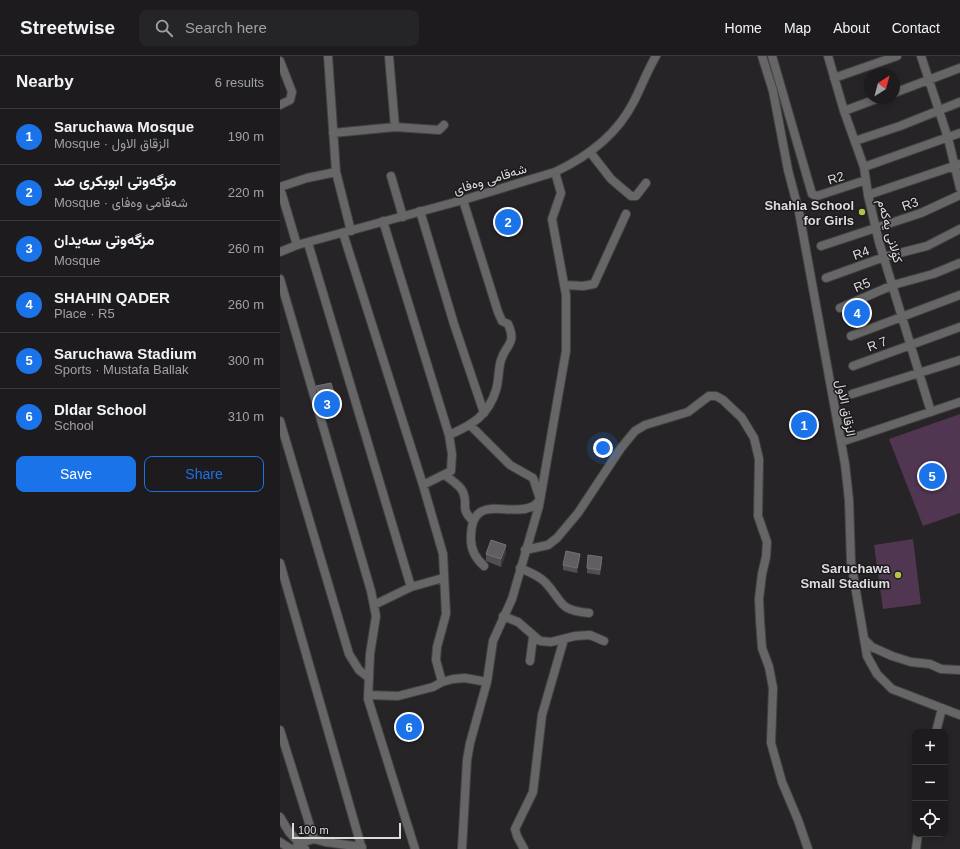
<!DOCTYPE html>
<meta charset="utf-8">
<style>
body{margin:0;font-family:Arial,Vazirmatn,sans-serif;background:#252426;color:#f1f3f6}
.controls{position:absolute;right:12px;bottom:12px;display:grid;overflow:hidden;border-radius:8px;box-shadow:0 2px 6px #0003}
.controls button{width:36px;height:36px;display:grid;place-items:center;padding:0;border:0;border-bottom:1px solid #3b393b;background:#1d1b1d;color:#f1f3f6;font:20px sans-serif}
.compass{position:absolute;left:584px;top:12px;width:36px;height:36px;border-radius:50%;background:#1d1b1d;box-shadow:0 2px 6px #0003;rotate:36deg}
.scale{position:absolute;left:12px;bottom:10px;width:109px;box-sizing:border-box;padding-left:4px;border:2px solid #dedbde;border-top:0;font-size:11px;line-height:14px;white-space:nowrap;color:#dedbde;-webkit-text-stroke:3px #1d1a1e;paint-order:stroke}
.you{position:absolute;left:323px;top:392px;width:14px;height:14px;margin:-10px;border:3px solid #fff;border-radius:50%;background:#1a73e8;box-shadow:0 0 0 6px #1a73e833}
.badge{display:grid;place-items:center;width:26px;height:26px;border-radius:50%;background:#1a73e8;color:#fff;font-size:13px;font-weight:700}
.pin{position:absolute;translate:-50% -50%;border:2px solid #fff;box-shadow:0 1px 4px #0006}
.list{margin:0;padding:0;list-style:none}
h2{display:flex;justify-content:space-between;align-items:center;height:52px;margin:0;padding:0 16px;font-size:17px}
h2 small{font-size:13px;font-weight:400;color:#a0a1a4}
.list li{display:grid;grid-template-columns:26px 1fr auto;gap:12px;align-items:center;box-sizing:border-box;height:56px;padding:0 16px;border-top:1px solid #3b393b}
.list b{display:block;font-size:15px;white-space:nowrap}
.list p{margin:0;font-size:13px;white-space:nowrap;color:#a0a1a4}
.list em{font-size:13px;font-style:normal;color:#a0a1a4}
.actions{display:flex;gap:8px;padding:12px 16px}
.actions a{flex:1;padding:9px 0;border:1px solid #1a73e8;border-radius:8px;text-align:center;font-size:14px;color:#1a73e8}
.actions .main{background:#1a73e8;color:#fff}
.icon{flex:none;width:22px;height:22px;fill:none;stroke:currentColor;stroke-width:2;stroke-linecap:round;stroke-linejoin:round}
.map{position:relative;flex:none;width:680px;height:793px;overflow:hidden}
header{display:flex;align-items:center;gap:24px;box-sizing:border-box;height:56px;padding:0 20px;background:#1d1b1d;border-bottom:1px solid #3b393b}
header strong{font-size:19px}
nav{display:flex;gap:22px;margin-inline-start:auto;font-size:14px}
.search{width:280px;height:36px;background:#252426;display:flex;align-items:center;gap:10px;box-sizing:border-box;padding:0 14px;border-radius:8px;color:#a0a1a4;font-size:15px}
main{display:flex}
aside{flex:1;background:#1d1b1d}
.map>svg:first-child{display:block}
.green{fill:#503651}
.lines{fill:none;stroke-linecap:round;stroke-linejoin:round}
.minor-casing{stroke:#444144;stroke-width:10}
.tertiary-casing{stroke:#444144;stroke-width:10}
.minor{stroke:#676667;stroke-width:8}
.tertiary{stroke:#676667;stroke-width:8}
.wall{fill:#524f52}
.shaded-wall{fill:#3a373a}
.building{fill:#615e61;stroke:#747174}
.poi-dot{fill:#b4c24a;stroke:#1d1a1e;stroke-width:1.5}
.labels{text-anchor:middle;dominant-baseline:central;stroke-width:3;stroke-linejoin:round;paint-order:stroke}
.street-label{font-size:13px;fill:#dedbde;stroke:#1d1a1e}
.poi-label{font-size:13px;font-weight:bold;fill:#dedbde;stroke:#1d1a1e;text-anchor:end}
</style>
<header>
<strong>Streetwise</strong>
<div class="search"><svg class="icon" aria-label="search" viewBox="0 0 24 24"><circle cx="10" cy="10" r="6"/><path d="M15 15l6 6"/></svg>Search here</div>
<nav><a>Home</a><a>Map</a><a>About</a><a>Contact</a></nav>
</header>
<main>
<aside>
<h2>Nearby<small>6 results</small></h2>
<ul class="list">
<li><span class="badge">1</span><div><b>Saruchawa Mosque</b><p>Mosque · الزقاق الاول</p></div><em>190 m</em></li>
<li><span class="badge">2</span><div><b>مزگەوتی ابوبکری صد</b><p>Mosque · شەقامی وەفای</p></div><em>220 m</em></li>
<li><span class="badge">3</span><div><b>مزگەوتی سەیدان</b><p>Mosque</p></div><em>260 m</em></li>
<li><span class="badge">4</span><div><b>SHAHIN QADER</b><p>Place · R5</p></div><em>260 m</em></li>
<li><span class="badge">5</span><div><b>Saruchawa Stadium</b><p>Sports · Mustafa Ballak</p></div><em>300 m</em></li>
<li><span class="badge">6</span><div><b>Dldar School</b><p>School</p></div><em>310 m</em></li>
</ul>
<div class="actions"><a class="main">Save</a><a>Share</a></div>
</aside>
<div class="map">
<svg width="680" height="793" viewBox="0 0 680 793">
<rect width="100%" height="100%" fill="#272427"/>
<path class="green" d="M680 358V457L643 470 609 383Z
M633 483 641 548 603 553 594 489Z"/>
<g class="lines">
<g class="minor-casing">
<path id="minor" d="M48 0 56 116 71 175
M109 0 115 71
M482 0 493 35 508 114 519 156 565 408 569 444 571 506 587 600 597 618 612 633 680 659
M492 0 532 138 537 140 586 124
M548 0 564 55 584 111 588 139 599 186 651 356
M641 0 668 82 680 132
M0 5 12 36 10 44 0 49
M554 22 617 0
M614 37 680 12
M564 55 599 42
M53 77 115 71 159 74 164 69
M575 85 620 70 680 46
M310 96 331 123 351 140H356L366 127
M584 111 680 77
M111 120 123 161
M0 131 27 122 56 116
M0 132 17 189
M588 139 680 108
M140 155 174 268 204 357
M103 165 169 379 172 398 171 415 143 429
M63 177 143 429 163 498 166 558 157 591 156 604 162 626
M28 187 131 531
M541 190 641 157 680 139
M546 222 604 201 647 190 680 173
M0 223 91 535 96 560 90 598 88 643 135 793
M285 229 303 230 314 228 346 158
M560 252 613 229 653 218 680 207
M571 280 680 239
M573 310 680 271
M572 338 680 304
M0 365 69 598 79 614 89 622
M190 369 230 409 253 422 260 443C258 446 255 450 251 451 229 461 192 436 191 480 190 493 195 502 204 510
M169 379C192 369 208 360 216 334 219 325 218 314 221 304 226 288 237 288 228 268L222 265 218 256 183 144
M561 386 680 346
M165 419C171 424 180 429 183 436 189 450 179 451 193 465
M245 494 268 489 277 482 298 457 341 392 355 375 365 369 408 356 429 340H436L443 344 462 362 474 382 479 403 478 460 487 486 486 501 482 518 479 543 480 564 482 592 489 611 493 632 491 687 502 726 518 764 528 793
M0 507 82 793
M240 512C249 516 258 519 265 526 284 546 277 554 309 557
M94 549 131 531 163 522
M223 560 238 566 260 585 271 586 295 580 310 579 324 585
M584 583 592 591 612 600 631 606 650 608 661 613 680 614
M250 605 253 581
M88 639 118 640 153 631 162 626 173 623 185 622 207 626
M0 674 34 783
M656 676 662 652
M0 761 9 776 25 793
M0 786 11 793
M14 793 20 787 34 783 45 786 82 791
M182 793 187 704 190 687 207 626 213 585 232 543 259 450 286 295V239L272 163 281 137 275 116
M244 793 237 780 235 773 253 736 262 659 284 583
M636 793 638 778"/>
</g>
<g class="tertiary-casing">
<path id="tertiary" d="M0 196 17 189 183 144 275 116C307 101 336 80 353 47 361 32 367 15 376 0"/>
</g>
<use href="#minor" class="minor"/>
<use href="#tertiary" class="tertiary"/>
</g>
<path class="wall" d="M36 330 58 358 45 362 36 338Z
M226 497 221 511 206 505V498Z
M300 503 297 517 283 514V509Z
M322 506 320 519 307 517V512Z"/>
<path class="shaded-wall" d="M58 350V358L45 362V354Z
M226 489V497L221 511V503Z
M300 498V503L297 517V512Z"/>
<path class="building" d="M51 327 58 350 45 354 36 330Z
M211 484 226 489 221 503 206 498Z
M286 495 300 498 297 512 283 509Z
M308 499 322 501 320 514 307 512Z"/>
<g class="poi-dot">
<circle cx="582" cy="156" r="4"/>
<circle cx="618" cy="519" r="4"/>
</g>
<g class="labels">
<g class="street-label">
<text transform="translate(556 122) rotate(-17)">R2</text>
<text transform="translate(210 123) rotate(-17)">شەقامی وەفای</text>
<text transform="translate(630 148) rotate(-20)">R3</text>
<text transform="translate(610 175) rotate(75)">کۆلانی یەکەم</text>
<text transform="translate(581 197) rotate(-20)">R4</text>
<text transform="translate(582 229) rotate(-23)">R5</text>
<text transform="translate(597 288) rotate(-21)">R 7</text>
<text transform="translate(566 352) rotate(79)">الزقاق الاول</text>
</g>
<g class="poi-label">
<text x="574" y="149">Shahla School<tspan x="574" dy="15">for Girls</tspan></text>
<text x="610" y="512">Saruchawa<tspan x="610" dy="15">Small Stadium</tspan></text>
</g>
</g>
</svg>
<div class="controls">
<button>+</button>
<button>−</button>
<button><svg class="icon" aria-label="locate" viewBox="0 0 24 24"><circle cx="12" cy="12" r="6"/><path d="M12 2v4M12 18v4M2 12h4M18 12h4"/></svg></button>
</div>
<svg class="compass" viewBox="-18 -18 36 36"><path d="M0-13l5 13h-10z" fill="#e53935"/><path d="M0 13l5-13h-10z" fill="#a0a1a4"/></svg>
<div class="scale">100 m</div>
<div class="you"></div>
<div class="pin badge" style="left:524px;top:369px">1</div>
<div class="pin badge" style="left:228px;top:166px">2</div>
<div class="pin badge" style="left:47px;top:348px">3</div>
<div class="pin badge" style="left:577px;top:257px">4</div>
<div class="pin badge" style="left:652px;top:420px">5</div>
<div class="pin badge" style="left:129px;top:671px">6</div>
</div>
</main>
